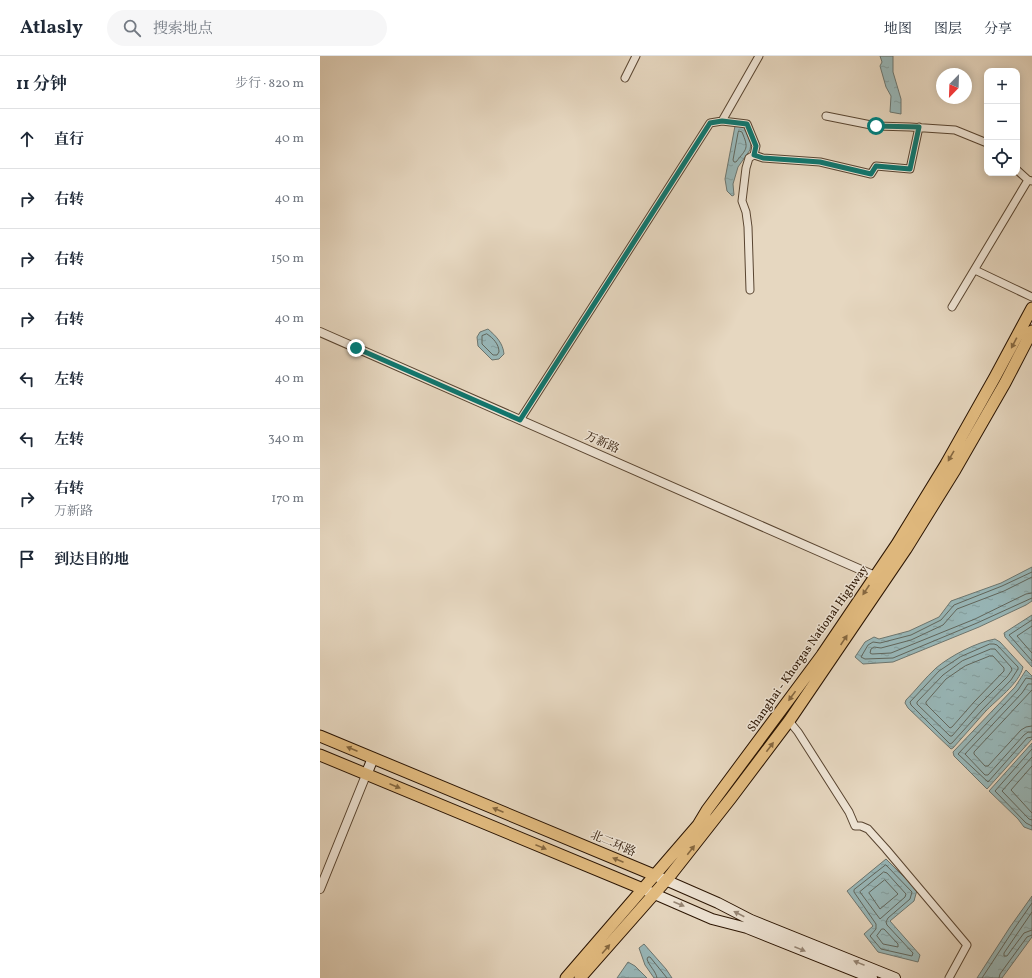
<!DOCTYPE html>
<html lang="zh">
<meta charset="utf-8">
<style>
body{margin:0;font-family:Vollkorn,"Noto Serif SC",serif;background:#f6f6f7;color:#1f2937}
.controls{position:absolute;right:12px;top:12px;display:grid;overflow:hidden;border-radius:8px;box-shadow:0 2px 10px #0003}
.controls button{width:36px;height:36px;display:grid;place-items:center;padding:0;border:0;border-bottom:1px solid #e0e1e3;background:#fff;color:#1f2937;font:20px sans-serif}
.compass{position:absolute;left:616px;top:12px;width:36px;height:36px;border-radius:50%;background:#fff;box-shadow:0 2px 10px #0003;rotate:203deg}
.stop{position:absolute;width:12px;height:12px;margin:-9px;border:3px solid #0f766e;border-radius:50%;background:#fff}
.stop.end{background:#0f766e;border-color:#fff;box-shadow:0 1px 4px #0008}
.list{margin:0;padding:0;list-style:none}
h2{display:flex;justify-content:space-between;align-items:center;height:52px;margin:0;padding:0 16px;font-size:17px}
h2 small{font-size:13px;font-weight:400;color:#747a83}
.list li{display:grid;grid-template-columns:26px 1fr auto;gap:12px;align-items:center;box-sizing:border-box;height:60px;padding:0 16px;border-top:1px solid #e0e1e3}
.list b{display:block;font-size:15px;white-space:nowrap}
.list p{margin:0;font-size:13px;white-space:nowrap;color:#747a83}
.list em{font-size:13px;font-style:normal;color:#747a83}
.icon{flex:none;width:22px;height:22px;fill:none;stroke:currentColor;stroke-width:2;stroke-linecap:round;stroke-linejoin:round}
.map{position:relative;flex:none;width:712px;height:922px;overflow:hidden}
header{display:flex;align-items:center;gap:24px;box-sizing:border-box;height:56px;padding:0 20px;background:#fff;border-bottom:1px solid #e0e1e3}
header strong{font-size:19px}
nav{display:flex;gap:22px;margin-inline-start:auto;font-size:14px}
.search{width:280px;height:36px;background:#f6f6f7;display:flex;align-items:center;gap:10px;box-sizing:border-box;padding:0 14px;border-radius:22px;color:#747a83;font-size:15px}
main{display:flex}
aside{flex:1;background:#fff}
.map>svg:first-child{display:block}
.water{fill:url(#water-ripples);stroke:#6c7670}
.lines{fill:none;stroke-linecap:round;stroke-linejoin:round}
.shore{stroke:#60665d;stroke-width:1}
.minor-casing{stroke:#584430;stroke-width:9}
.tertiary-casing{stroke:#584430;stroke-width:10}
.secondary-casing{stroke:#291300;stroke-width:12}
.primary-casing{stroke:#291300;stroke-width:13}
.trunk-casing{stroke:#291300;stroke-width:13}
.minor{stroke:#efe5d6;stroke-width:7}
.tertiary{stroke:#efe5d6;stroke-width:8}
.secondary{stroke:#efe5d6;stroke-width:10}
.primary{stroke:#e3bc80;stroke-width:11}
.trunk{stroke:#e3bc80;stroke-width:11}
.oneway{fill:#866840}
.oneway2{fill:#968676}
.route{stroke:#0f766e;stroke-width:5}
.labels{text-anchor:middle;dominant-baseline:central;stroke-width:3;stroke-linejoin:round;paint-order:stroke}
.street-label{font-size:12px;fill:#291300;stroke:#efe5d6}
</style>
<header>
<strong>Atlasly</strong>
<div class="search"><svg class="icon" aria-label="search" viewBox="0 0 24 24"><circle cx="10" cy="10" r="6"/><path d="M15 15l6 6"/></svg>搜索地点</div>
<nav><a>地图</a><a>图层</a><a>分享</a></nav>
</header>
<main>
<aside>
<h2>11 分钟<small>步行 · 820 m</small></h2>
<ul class="list">
<li><svg class="icon" aria-label="ahead" viewBox="0 0 24 24"><path d="M12 20V5M6 11l6-6 6 6"/></svg><div><b>直行</b></div><em>40 m</em></li>
<li><svg class="icon" aria-label="right" viewBox="0 0 24 24"><path d="M7 20v-9h11M14 6l5 5-5 5"/></svg><div><b>右转</b></div><em>40 m</em></li>
<li><svg class="icon" aria-label="right" viewBox="0 0 24 24"><path d="M7 20v-9h11M14 6l5 5-5 5"/></svg><div><b>右转</b></div><em>150 m</em></li>
<li><svg class="icon" aria-label="right" viewBox="0 0 24 24"><path d="M7 20v-9h11M14 6l5 5-5 5"/></svg><div><b>右转</b></div><em>40 m</em></li>
<li><svg class="icon" aria-label="left" viewBox="0 0 24 24"><path d="M17 20v-9H6M10 6l-5 5 5 5"/></svg><div><b>左转</b></div><em>40 m</em></li>
<li><svg class="icon" aria-label="left" viewBox="0 0 24 24"><path d="M17 20v-9H6M10 6l-5 5 5 5"/></svg><div><b>左转</b></div><em>340 m</em></li>
<li><svg class="icon" aria-label="right" viewBox="0 0 24 24"><path d="M7 20v-9h11M14 6l5 5-5 5"/></svg><div><b>右转</b><p>万新路</p></div><em>170 m</em></li>
<li><svg class="icon" aria-label="arrive" viewBox="0 0 24 24"><path d="M6 21V4h12l-3 4 3 4H6"/></svg><div><b>到达目的地</b></div></li>
</ul>
</aside>
<div class="map">
<svg width="712" height="922" viewBox="0 0 712 922">
<defs>
<pattern id="water-ripples" width="26" height="14" patternUnits="userSpaceOnUse"><rect width="26" height="14" fill="#98b8ba"/><path d="M2 4q2-2 4 0t4 0M15 11q2-2 4 0t4 0" fill="none" stroke="#839d9e"/></pattern>
</defs>
<rect width="100%" height="100%" fill="#e6d7c0"/>
<filter id="stains"><feTurbulence type="fractalNoise" baseFrequency=".005" numOctaves="4"/><feColorMatrix values="0 0 0 0 .2 0 0 0 0 .09 0 0 0 0 .02 0 0 0 .5 -.17"/></filter>
<radialGradient id="worn" r=".72"><stop offset=".6" stop-color="#630" stop-opacity="0"/><stop offset="1" stop-color="#630" stop-opacity=".3"/></radialGradient>
<path class="water" d="M560 0H573V16L581 43V58L570 56 571 40 566 31 560 10 562 6Z
M415 70 424 71 431 87 430 94 418 111 413 128 414 139 412 140 407 135 405 123Z
M168 273C176 280 183 287 184 298L179 303 172 304 158 290 157 281 160 276Z
M712 511V545L706 549 659 571 573 606 543 608 535 601 545 586 554 581 559 583 589 575 619 561 631 545 681 527Z
M712 559V611L685 581 684 577Z
M675 583 680 586 703 611C699 628 676 644 665 656 654 668 644 680 633 692L631 693 588 652 585 647 586 644C596 634 605 622 616 612 630 600 657 586 675 583Z
M706 614 712 620V683L667 733 634 700 633 696 695 631Z
M712 687V774L704 771 698 763 669 735Z
M566 803 597 834 594 845 570 865 600 899 598 906 558 896 544 878 553 870 527 835Z
M712 840V881L682 922H657L690 871Z
M324 888 346 913 352 922H334L325 909 319 892Z
M308 906 315 910 327 922H297Z"/>
<g class="lines">
<path class="shore" d="M419 75 422 76C429 93 427 92 416 106H414L413 104 418 77Z
M167 278C173 282 179 288 179 296L177 299H173L162 288V280Z
M712 516 682 530 634 549 621 564 591 579 560 587 553 586 548 589 541 601 545 603 573 602 657 567 712 542
M712 521 684 535 637 553 623 569 591 584 561 592 554 591 551 593 550 597 552 598 571 597 655 563 706 538 712 537
M712 564 689 579 712 605
M712 570 697 580 712 597
M670 588H674L677 589 698 611V613L691 624 662 654 632 687 630 688 591 649 590 646 619 615 640 601Z
M671 593H675L691 611 692 614 687 621 658 650 632 680H630L597 648V646L623 619 642 605Z
M670 600H673L684 612V615L654 646 632 671 630 672 606 648V646L626 623 645 610Z
M712 623 706 622 698 634 638 698 668 726 707 682 712 681
M712 628H708L702 637 645 698 665 719H668L704 679 708 676H712
M712 634 654 696V698L665 710H668L701 674 706 671 712 670
M712 693 675 735 706 767 712 770
M712 701 682 735 709 763 712 764
M712 710 691 734 712 757
M566 809 592 836 590 843 568 862 566 866 567 869 593 897 592 900 561 893 550 880 556 873V868L534 836V834Z
M564 816 567 817 586 838 585 841 560 863 540 836Z
M565 824 578 838 560 853 549 837Z
M712 856 684 897V900H687L704 877 712 874
M562 873H564L578 888V891L563 888 557 880Z
M337 922C336 915 329 910 327 903L328 901H330L347 922
M662 922 694 873 712 847
M679 922 680 918 707 881 712 879"/>
<g class="minor-casing">
<path id="minor" d="M305 22 316 0
M506 60 556 70 590 71 635 74 667 87
M402 65 427 68 436 90 434 99 443 102 500 106 551 118 556 110 590 113 599 71
M697 114 708 124
M655 214 712 241
M430 234 428 171 426 156 422 145 426 112 429 102 434 99
M632 251 708 124 712 125
M200 364 390 67 402 65 439 0
M469 665 478 676 529 756 535 770H541L548 773 566 793 647 889 629 922"/>
</g>
<g class="tertiary-casing">
<path id="tertiary" d="M0 276 555 520
M0 833 46 719"/>
</g>
<g class="secondary-casing">
<path id="secondary" d="M46 719 53 702
M334 819 398 847 431 864 575 922
M323 833 392 863 427 872 552 922"/>
</g>
<g class="primary-casing">
<path id="primary" d="M0 680 334 819
M0 699 323 833"/>
</g>
<g class="trunk-casing">
<path id="trunk" d="M246 922 378 769 387 754 502 599 577 488 626 408 675 321 712 252
M260 922 349 821 411 742 469 665 586 493 635 414 685 327 712 275"/>
</g>
<use href="#minor" class="minor"/>
<use href="#tertiary" class="tertiary"/>
<use href="#secondary" class="secondary"/>
<use href="#primary" class="primary"/>
<use href="#trunk" class="trunk"/>
</g>
<defs><path id="oneway-solid" d="M-6-.8H1V-3.2L6.5 0L1 3.2V.8H-6Z"/></defs>
<g class="oneway">
<use href="#oneway-solid" transform="translate(694 287) rotate(118)"/>
<use href="#oneway-solid" transform="translate(631 400) rotate(120)"/>
<use href="#oneway-solid" transform="translate(546 534) rotate(124)"/>
<use href="#oneway-solid" transform="translate(524 584) rotate(-56)"/>
<use href="#oneway-solid" transform="translate(472 640) rotate(126)"/>
<use href="#oneway-solid" transform="translate(450 691) rotate(-53)"/>
<use href="#oneway-solid" transform="translate(32 693) rotate(-157)"/>
<use href="#oneway-solid" transform="translate(75 730) rotate(23)"/>
<use href="#oneway-solid" transform="translate(178 754) rotate(-157)"/>
<use href="#oneway-solid" transform="translate(221 791) rotate(22)"/>
<use href="#oneway-solid" transform="translate(371 794) rotate(-52)"/>
<use href="#oneway-solid" transform="translate(298 804) rotate(-157)"/>
<use href="#oneway-solid" transform="translate(286 893) rotate(-49)"/>
</g>
<g class="oneway2">
<use href="#oneway-solid" transform="translate(359 848) rotate(23)"/>
<use href="#oneway-solid" transform="translate(419 858) rotate(-153)"/>
<use href="#oneway-solid" transform="translate(480 893) rotate(22)"/>
<use href="#oneway-solid" transform="translate(539 907) rotate(-158)"/>
</g>
<g class="lines">
<path class="route" d="M36 292 200 364 390 67 402 65 427 68 436 90 434 99 443 102 500 106 551 118 556 110 590 113 599 71 556 70"/>
</g>
<g class="labels">
<g class="street-label">
<text transform="translate(282 387) rotate(24)">万新路</text>
<text transform="translate(488 593) rotate(-55)">Shanghai - Khorgas National Highway</text>
<text transform="translate(293 788) rotate(23)">北二环路</text>
</g>
</g>
<rect width="100%" height="100%" filter="url(#stains)"/>
<rect width="100%" height="100%" fill="url(#worn)"/>
</svg>
<div class="controls">
<button>+</button>
<button>−</button>
<button><svg class="icon" aria-label="locate" viewBox="0 0 24 24"><circle cx="12" cy="12" r="6"/><path d="M12 2v4M12 18v4M2 12h4M18 12h4"/></svg></button>
</div>
<svg class="compass" viewBox="-18 -18 36 36"><path d="M0-13l5 13h-10z" fill="#e53935"/><path d="M0 13l5-13h-10z" fill="#747a83"/></svg>
<div class="stop" style="left:556px;top:70px"></div>
<div class="stop end" style="left:36px;top:292px"></div>
</div>
</main>
